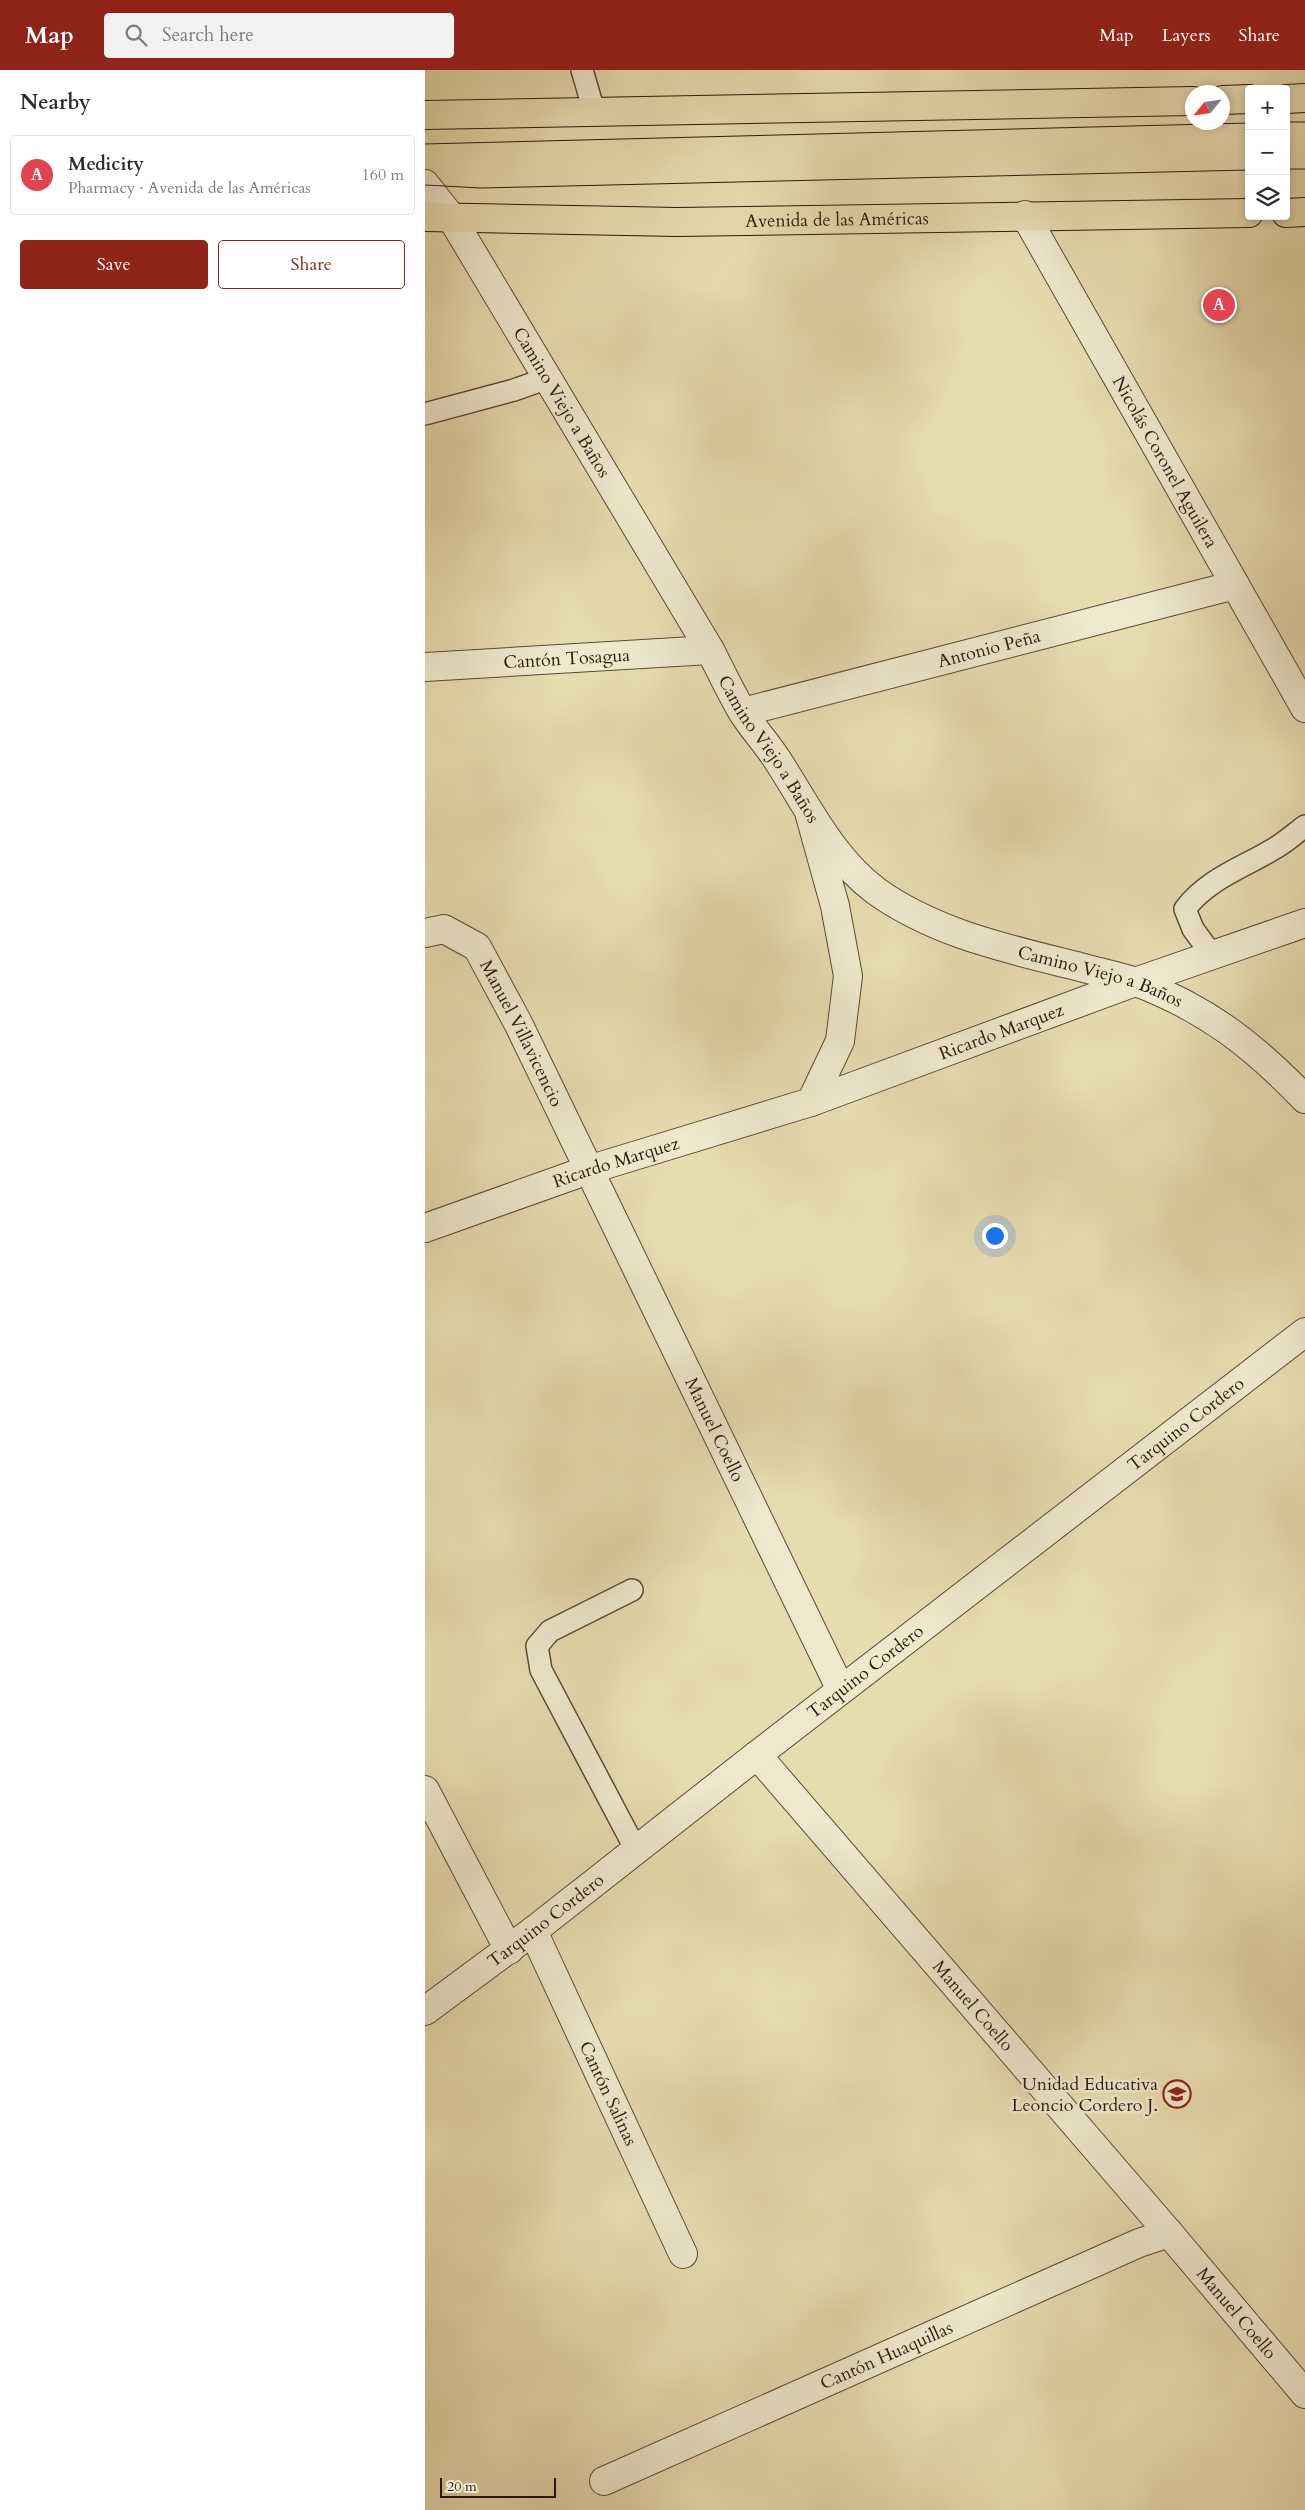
<!DOCTYPE html>
<meta charset="utf-8">
<style>
body{margin:0;font-family:Cardo,serif;background:#f2f2f3;color:#2b2b33}
.controls{position:absolute;right:15px;top:15px;display:grid;overflow:hidden;border-radius:5px;box-shadow:0 2px 8px #0003}
.controls button{width:45px;height:45px;display:grid;place-items:center;padding:0;border:0;border-bottom:1px solid #e1e1e2;background:#fff;color:#2b2b33;font:25px sans-serif}
.compass{position:absolute;left:760px;top:15px;width:45px;height:45px;border-radius:50%;background:#fff;box-shadow:0 2px 8px #0003;rotate:241deg}
.scale{position:absolute;left:15px;bottom:12px;width:116px;box-sizing:border-box;padding-left:5px;border:2px solid #2d180e;border-top:0;font-size:14px;line-height:18px;white-space:nowrap;color:#2d180e;-webkit-text-stroke:4px #efe8cc;paint-order:stroke}
.you{position:absolute;left:569px;top:1165px;width:18px;height:18px;margin:-12px;border:4px solid #fff;border-radius:50%;background:#1a73e8;box-shadow:0 0 0 8px #1a73e833}
.badge{display:grid;place-items:center;width:32px;height:32px;border-radius:50%;background:#8f2418;color:#fff;font-size:16px;font-weight:700}
.pin{position:absolute;translate:-50% -50%;border:2px solid #fff;box-shadow:0 1px 5px #0006}
.list{margin:0;padding:0;list-style:none}
h2{display:flex;justify-content:space-between;align-items:center;height:65px;margin:0;padding:0 20px;font-size:21px}
h2 small{font-size:16px;font-weight:400;color:#7c7c81}
.list li{display:grid;grid-template-columns:32px 1fr auto;gap:15px;align-items:center;box-sizing:border-box;height:80px;margin:0 10px 10px;padding:0 10px;border:1px solid #e1e1e2;border-radius:5px}
.list b{display:block;font-size:19px;white-space:nowrap}
.list p{margin:0;font-size:16px;white-space:nowrap;color:#7c7c81}
.list em{font-size:16px;font-style:normal;color:#7c7c81}
.actions{display:flex;gap:10px;padding:15px 20px}
.actions a{flex:1;padding:11px 0;border:1px solid #8f2418;border-radius:5px;text-align:center;font-size:18px;color:#8f2418}
.actions .main{background:#8f2418;color:#fff}
.icon{flex:none;width:28px;height:28px;fill:none;stroke:currentColor;stroke-width:2;stroke-linecap:round;stroke-linejoin:round}
.map{position:relative;flex:none;width:880px;height:2440px;overflow:hidden}
header{display:flex;align-items:center;gap:30px;box-sizing:border-box;height:70px;padding:0 25px;background:#8f2418;color:#fff}
header strong{font-size:24px}
nav{display:flex;gap:28px;margin-inline-start:auto;font-size:18px}
.search{width:350px;height:45px;background:#f2f2f3;display:flex;align-items:center;gap:12px;box-sizing:border-box;padding:0 18px;border-radius:5px;color:#7c7c81;font-size:19px}
main{display:flex}
aside{flex:1;background:#fff}
.map>svg:first-child{display:block}
.lines{fill:none;stroke-linecap:round;stroke-linejoin:round}
.service-casing{stroke:#5c4936;stroke-width:24}
.minor-casing{stroke:#5c4936;stroke-width:30}
.tertiary-casing{stroke:#5c4936;stroke-width:30}
.primary-casing{stroke:#2d180e;stroke-width:30}
.service{stroke:#efe8cc;stroke-width:21}
.minor{stroke:#efe8cc;stroke-width:28}
.tertiary{stroke:#efe8cc;stroke-width:28}
.primary{stroke:#e7dbb0;stroke-width:28}
.tram{stroke:#2d180e;stroke-width:1}
.labels{text-anchor:middle;dominant-baseline:central;stroke-width:5;stroke-linejoin:round;paint-order:stroke}
.street-label{font-size:18px;fill:#2d180e;stroke:#efe8cc}
.poi-label{font-size:18px;fill:#2d180e;stroke:#efe8cc;text-anchor:end}
</style>
<header>
<strong>Map</strong>
<div class="search"><svg class="icon" aria-label="search" viewBox="0 0 24 24"><circle cx="10" cy="10" r="6"/><path d="M15 15l6 6"/></svg>Search here</div>
<nav><a>Map</a><a>Layers</a><a>Share</a></nav>
</header>
<main>
<aside>
<h2>Nearby<small></small></h2>
<ul class="list">
<li><span class="badge" style="background:#e0444e">A</span><div><b>Medicity</b><p>Pharmacy · Avenida de las Américas</p></div><em>160 m</em></li>
</ul>
<div class="actions"><a class="main">Save</a><a>Share</a></div>
</aside>
<div class="map">
<svg width="880" height="2440" viewBox="0 0 880 2440">
<rect width="100%" height="100%" fill="#e7dbb0"/>
<filter id="stains"><feTurbulence type="fractalNoise" baseFrequency=".004" numOctaves="4"/><feColorMatrix values="0 0 0 0 .2 0 0 0 0 .09 0 0 0 0 .02 0 0 0 .5 -.17"/></filter>
<radialGradient id="worn" r=".72"><stop offset=".6" stop-color="#630" stop-opacity="0"/><stop offset="1" stop-color="#630" stop-opacity=".3"/></radialGradient>
<g class="lines">
<g class="service-casing">
<path id="service" d="M157 0 169 41
M0 344 89 320 123 308
M787 885 768 859 760 839C784 807 823 796 855 775 864 769 872 762 880 756
M207 1520 125 1561 112 1576 116 1600 211 1780"/>
</g>
<g class="minor-casing">
<g id="minor">
<path id="s1" d="M600 145 880 638"/>
<path id="s2" d="M0 597 285 580"/>
<path id="s3" d="M318 642 810 515"/>
<path d="M385 746 410 836 423 906 415 971 386 1032"/>
<path id="s4" d="M0 863 19 859 52 877 93 953 416 1620"/>
<path id="s5" d="M0 1158 163 1100 386 1032 710 912 880 853"/>
<path id="s6" d="M332 1685 744 2163 880 2324"/>
<path d="M0 1720 84 1880"/>
<path id="s7" d="M108 1861 258 2184"/>
<path id="s8" d="M0 1941 108 1861 332 1685 880 1262"/>
<path id="s9" d="M179 2411 714 2173 744 2163"/>
</g>
</g>
<g class="tertiary-casing">
<g id="tertiary">
<path id="s10" d="M0 114 26 147 285 580C296 601 306 623 318 643 329 660 344 676 355 694 383 738 408 789 451 821 511 864 584 879 655 897 673 902 693 906 711 912 782 939 828 975 880 1029"/>
</g>
</g>
<g class="primary-casing">
<g id="primary">
<path d="M861 29 880 28"/>
<path d="M798 30 824 29"/>
<path d="M0 45 768 31"/>
<path d="M861 143 880 142"/>
<path id="s11" d="M0 147 252 152 824 143"/>
</g>
</g>
<use href="#service" class="service"/>
<use href="#minor" class="minor"/>
<use href="#tertiary" class="tertiary"/>
<use href="#primary" class="primary"/>
<path class="tram" d="M861 52H880
M0 74 824 53
M861 99H880
M0 115 56 118 824 100"/>
</g>
<defs>
<g id="school-ring" transform="scale(1.4375)"><circle r="9.5" fill="#efe8cc" stroke="#8f2418" stroke-width="1.5"/><path d="M0-5L7-2L0 1L-7-2ZM-4 1L0 2.5L4 1V4Q0 6-4 4Z" fill="#8f2418"/></g>
</defs>
<g fill-rule="evenodd">
<use href="#school-ring" x="752" y="2024"/>
</g>
<g class="labels">
<g class="street-label">
<text stroke="none"><textPath href="#s11" startOffset="412">Avenida de las Américas</textPath></text>
<text stroke="none"><textPath href="#s10" startOffset="258">Camino Viejo a Baños</textPath></text>
<text stroke="none"><textPath href="#s1" startOffset="284">Nicolás Coronel Aguilera</textPath></text>
<text stroke="none"><textPath href="#s3" startOffset="254">Antonio Peña</textPath></text>
<text stroke="none"><textPath href="#s2" startOffset="142">Cantón Tosagua</textPath></text>
<text stroke="none"><textPath href="#s10" startOffset="662">Camino Viejo a Baños</textPath></text>
<text stroke="none"><textPath href="#s10" startOffset="1082">Camino Viejo a Baños</textPath></text>
<text stroke="none"><textPath href="#s5" startOffset="609">Ricardo Marquez</textPath></text>
<text stroke="none"><textPath href="#s4" startOffset="154">Manuel Villavicencio</textPath></text>
<text stroke="none"><textPath href="#s5" startOffset="202">Ricardo Marquez</textPath></text>
<text stroke="none"><textPath href="#s8" startOffset="961">Tarquino Cordero</textPath></text>
<text stroke="none"><textPath href="#s4" startOffset="595">Manuel Coello</textPath></text>
<text stroke="none"><textPath href="#s8" startOffset="556">Tarquino Cordero</textPath></text>
<text stroke="none"><textPath href="#s8" startOffset="151">Tarquino Cordero</textPath></text>
<text stroke="none"><textPath href="#s6" startOffset="331">Manuel Coello</textPath></text>
<text stroke="none"><textPath href="#s7" startOffset="179">Cantón Salinas</textPath></text>
<text stroke="none"><textPath href="#s6" startOffset="736">Manuel Coello</textPath></text>
<text stroke="none"><textPath href="#s9" startOffset="309">Cantón Huaquillas</textPath></text>
</g>
<g class="poi-label">
<text x="733" y="2014">Unidad Educativa<tspan x="733" dy="21">Leoncio Cordero J.</tspan></text>
</g>
</g>
<rect width="100%" height="100%" filter="url(#stains)"/>
<rect width="100%" height="100%" fill="url(#worn)"/>
</svg>
<div class="controls">
<button>+</button>
<button>−</button>
<button><svg class="icon" aria-label="layers" viewBox="0 0 24 24"><path d="M12 4l9 5-9 5-9-5zM3 14l9 5 9-5"/></svg></button>
</div>
<svg class="compass" viewBox="-18 -18 36 36"><path d="M0-13l5 13h-10z" fill="#e53935"/><path d="M0 13l5-13h-10z" fill="#7c7c81"/></svg>
<div class="scale">20 m</div>
<div class="you"></div>
<div class="pin badge" style="left:794px;top:235px;background:#e0444e">A</div>
</div>
</main>
